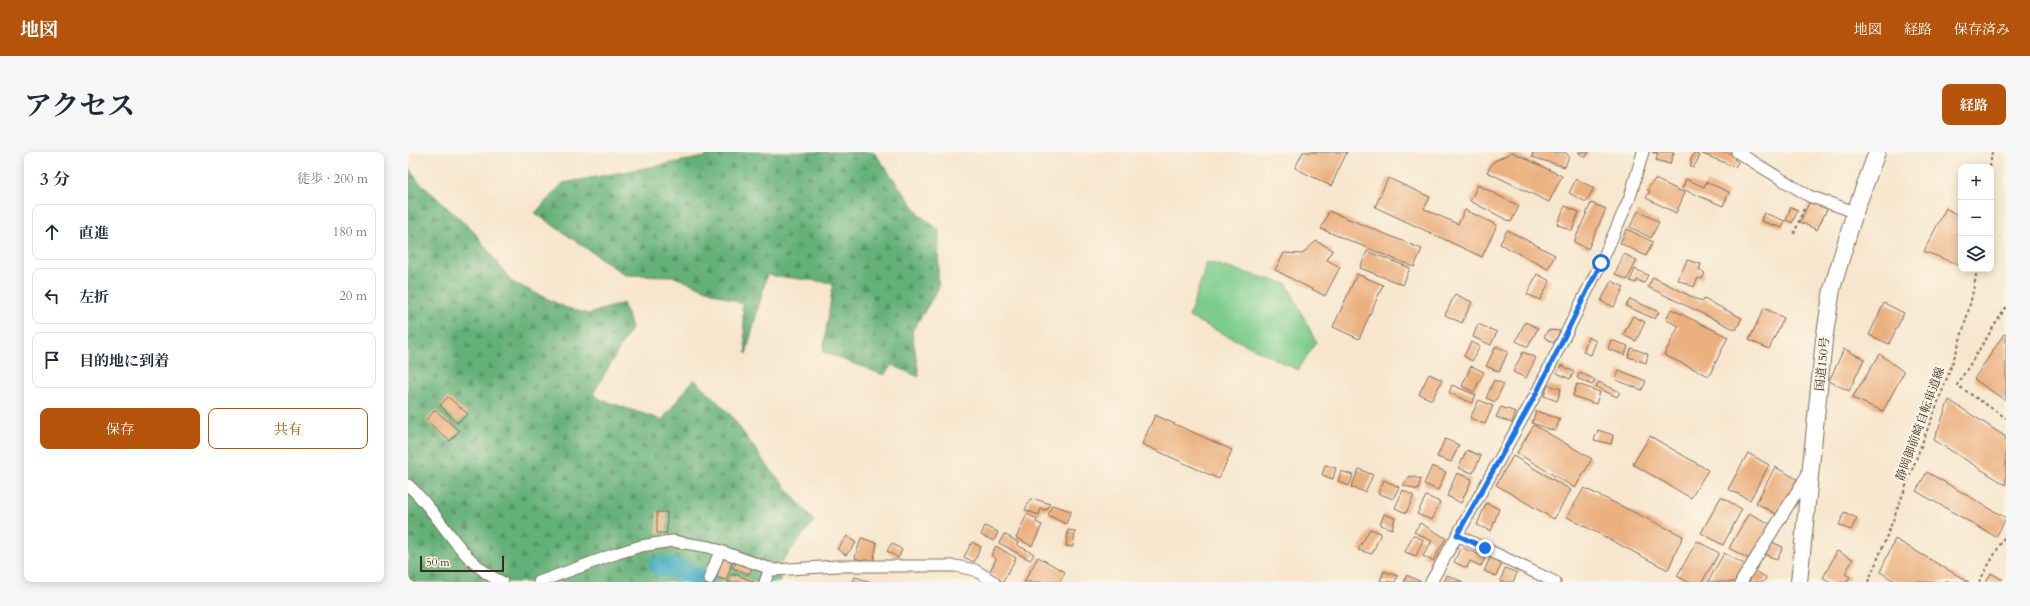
<!DOCTYPE html>
<html lang="ja">
<meta charset="utf-8">
<style>
body{margin:0;font-family:Cardo,"Noto Serif JP",serif;background:#f6f6f7;color:#1f2937}
.controls{position:absolute;right:12px;top:12px;display:grid;overflow:hidden;border-radius:8px;box-shadow:0 2px 10px #0003}
.controls button{width:36px;height:36px;display:grid;place-items:center;padding:0;border:0;border-bottom:1px solid #e0e1e3;background:#fff;color:#1f2937;font:20px sans-serif}
.scale{position:absolute;left:12px;bottom:10px;width:84px;box-sizing:border-box;padding-left:4px;border:2px solid #3b2a1e;border-top:0;font-size:11px;line-height:14px;white-space:nowrap;color:#3b2a1e;-webkit-text-stroke:3px #fcf5e5;paint-order:stroke}
.stop{position:absolute;width:12px;height:12px;margin:-9px;border:3px solid #1a73e8;border-radius:50%;background:#fff}
.stop.end{background:#1a73e8;border-color:#fff;box-shadow:0 1px 4px #0008}
.list{margin:0;padding:0;list-style:none}
h2{display:flex;justify-content:space-between;align-items:center;height:52px;margin:0;padding:0 16px;font-size:17px}
h2 small{font-size:13px;font-weight:400;color:#747a83}
.list li{display:grid;grid-template-columns:26px 1fr auto;gap:12px;align-items:center;box-sizing:border-box;height:56px;margin:0 8px 8px;padding:0 8px;border:1px solid #e0e1e3;border-radius:8px}
.list b{display:block;font-size:15px;white-space:nowrap}
.list em{font-size:13px;font-style:normal;color:#747a83}
.actions{display:flex;gap:8px;padding:12px 16px}
.actions a{flex:1;padding:9px 0;border:1px solid #b45309;border-radius:8px;text-align:center;font-size:14px;color:#b45309}
.actions .main{background:#b45309;color:#fff}
.icon{flex:none;width:22px;height:22px;fill:none;stroke:currentColor;stroke-width:2;stroke-linecap:round;stroke-linejoin:round}
.map{position:relative;flex:none;width:1598px;height:430px;overflow:hidden;border-radius:8px}
header{display:flex;align-items:center;gap:24px;box-sizing:border-box;height:56px;padding:0 20px;background:#b45309;color:#fff}
header strong{font-size:19px}
nav{display:flex;gap:22px;margin-inline-start:auto;font-size:14px}
.intro{display:flex;align-items:center;justify-content:space-between;box-sizing:border-box;height:96px;padding:0 24px}
h1{margin:0;font-size:28px}
.button{padding:10px 18px;border-radius:8px;background:#b45309;color:#fff;font-size:14px;font-weight:700}
main{display:flex;gap:24px;padding:0 24px}
aside{flex:1;background:#fff;border-radius:8px;box-shadow:0 2px 10px #0003}
.map>svg:first-child{display:block}
.forest{fill:url(#forest-firs);stroke:#506d4b}
.garden{fill:#7bcc8c;stroke:#5b7b55}
.lines{fill:none;stroke-linecap:round;stroke-linejoin:round}
.river{stroke:#3eacbd;stroke-width:20}
.building{fill:#ebb080}
.minor-casing{stroke:#7d6c5b;stroke-width:13}
.highway-casing{stroke:#7d6c5b;stroke-width:18}
.path{stroke:#7d6c5b;stroke-width:2;stroke-dasharray:3 3;stroke-linecap:butt}
.minor{stroke:#fff;stroke-width:11}
.highway{stroke:#fff;stroke-width:16}
.route{stroke:#1a73e8;stroke-width:5}
.labels{text-anchor:middle;dominant-baseline:central;stroke-width:4;stroke-linejoin:round;paint-order:stroke}
.street-label{font-size:12px;fill:#3b2a1e;stroke:#fcf5e5}
</style>
<header>
<strong>地図</strong>
<nav><a>地図</a><a>経路</a><a>保存済み</a></nav>
</header>
<div class="intro"><h1>アクセス</h1><a class="button">経路</a></div>
<main>
<aside>
<h2>3 分<small>徒歩 · 200 m</small></h2>
<ul class="list">
<li><svg class="icon" aria-label="ahead" viewBox="0 0 24 24"><path d="M12 20V5M6 11l6-6 6 6"/></svg><div><b>直進</b></div><em>180 m</em></li>
<li><svg class="icon" aria-label="left" viewBox="0 0 24 24"><path d="M17 20v-9H6M10 6l-5 5 5 5"/></svg><div><b>左折</b></div><em>20 m</em></li>
<li><svg class="icon" aria-label="arrive" viewBox="0 0 24 24"><path d="M6 21V4h12l-3 4 3 4H6"/></svg><div><b>目的地に到着</b></div></li>
</ul>
<div class="actions"><a class="main">保存</a><a>共有</a></div>
</aside>
<div class="map">
<svg width="1598" height="430" viewBox="0 0 1598 430">
<defs>
<pattern id="forest-firs" width="22" height="20" patternUnits="userSpaceOnUse"><rect width="22" height="20" fill="#64b078"/><path d="M5 1l3.5 6h-7zM16 11l3.5 6h-7z" fill="#548f62"/></pattern>
</defs>
<rect width="100%" height="100%" fill="#fcf5e5"/>
<filter id="ink" filterUnits="userSpaceOnUse"><feTurbulence type="fractalNoise" baseFrequency=".025" numOctaves="2"/><feDisplacementMap in="SourceGraphic" scale="8" xChannelSelector="R" yChannelSelector="G"/><feConvolveMatrix kernelMatrix="1 2 1 2 8 2 1 2 1" color-interpolation-filters="sRGB"/></filter>
<filter id="wash" filterUnits="userSpaceOnUse"><feTurbulence type="fractalNoise" baseFrequency=".012" numOctaves="4" result="noise"/><feDisplacementMap in="SourceGraphic" scale="16" xChannelSelector="R" yChannelSelector="G"/><feGaussianBlur stdDeviation="0.9" result="paint"/><feColorMatrix in="noise" values="0 0 0 0 0 0 0 0 0 0 0 0 0 0 0 0 0 1.4 0 .05"/><feComposite in="paint" operator="in"/></filter>
<g filter="url(#wash)">
<rect width="100%" height="100%" fill="#f7e6cd"/>
<path class="forest" d="M302 0H466L512 63 531 78 530 137 504 180 511 225 484 213 476 223 415 200 425 131 359 123 338 202 334 152 264 124 217 123 127 61 155 31 297 5Z
M0 15 9 28 66 80 104 130 159 156 181 162 215 151 224 175 185 242 194 248 254 268 286 227 322 262 357 311 406 369 372 412V430H0Z"/>
<path class="garden" d="M799 110 879 132 908 190 890 218 781 165Z"/>
<g class="lines">
<path class="river" d="M251 414 270 417 298 430"/>
</g>
<g id="blocks">
<path class="building" d="M895 0H939L923 34 887 16Z
M1104 0 1154 24 1141 50 1079 20 1085 10Z
M1125 0H1157L1161 4 1157 15 1124 5Z
M1170 0H1181L1177 6Z
M1244 0H1266L1262 12 1248 8 1250 2Z
M1290 0H1319L1327 4 1326 7 1330 10 1327 15Z
M1286 1 1292 4 1285 16 1282 14 1284 11 1282 10Z
M980 26 1022 45 1016 57 1050 72 1057 58 1089 73 1074 105 967 55Z
M1168 27 1186 36 1178 50 1161 41Z
M1247 27 1277 41 1268 61 1238 46 1242 39 1239 38Z
M1278 27 1296 35 1298 30 1321 40 1315 54 1274 37Z
M1070 33 1111 54 1103 70 1062 49Z
M1402 49 1419 57 1409 78 1392 70Z
M1183 51 1198 57 1180 97 1166 90Z
M1157 54 1171 60 1164 79 1149 72Z
M1383 55 1390 58 1384 71 1378 68Z
M1538 56 1553 66V114L1516 99Z
M921 59 1014 97 1006 115 913 77Z
M1230 59 1251 70 1243 86 1222 75Z
M1356 61 1377 69 1374 76 1353 69Z
M1219 77 1245 90 1238 104 1212 91Z
M1099 78 1147 103 1140 117 1092 92Z
M908 89 925 98 919 108 932 115 917 144 867 118 876 101 894 102Z
M959 99 1002 116 995 133 952 116Z
M1216 102 1229 108 1219 128 1207 122Z
M1279 108 1293 112 1291 118 1297 121 1294 127 1290 126 1286 135 1270 128Z
M1227 117 1240 123 1236 131 1229 128 1228 131 1222 129Z
M949 122 975 133 951 187 925 175Z
M1129 122 1142 129 1132 148 1119 142Z
M1245 125 1294 150 1296 147 1334 166 1328 178 1240 135Z
M1203 129 1216 135 1206 155 1193 149Z
M1047 142 1064 150 1054 171 1037 163Z
M1222 147 1251 160 1247 167 1218 154Z
M1476 151 1496 161 1481 192 1461 183Z
M1356 156 1376 166 1361 197 1341 188Z
M1263 157 1320 185 1301 224 1256 203 1271 174 1258 168Z
M1225 164 1237 170 1228 189 1215 183Z
M1117 170 1130 176 1120 195 1108 189Z
M1070 172 1089 180 1083 193 1065 185Z
M1140 178 1152 179 1146 191 1136 185Z
M1596 182 1598 183V249L1566 227Z
M1180 185 1188 189 1183 203 1175 200Z
M1203 188 1220 194 1217 203 1200 197Z
M1063 190 1072 194 1064 209 1056 204Z
M1088 194 1100 200 1091 220 1078 214Z
M1223 196 1240 202 1238 211 1220 205Z
M1436 197 1456 207 1441 239 1421 229Z
M1115 200 1128 206 1118 226 1105 220Z
M1472 202 1496 220 1475 259 1444 246Z
M1153 213 1166 220 1162 227 1149 221Z
M1063 214 1076 220 1066 240 1054 234Z
M1211 218 1238 229 1234 238 1208 228Z
M1172 220 1187 228 1184 233 1169 226Z
M1021 222 1034 228 1024 248 1011 242Z
M1086 228 1096 232 1087 250 1078 246Z
M1191 230 1212 240 1209 245 1188 235Z
M1169 232 1192 240 1188 252 1165 244Z
M1044 233 1068 243 1064 251 1041 241Z
M1140 233 1153 237 1149 249 1136 244Z
M40 245 60 262 49 271 32 253Z
M1071 248 1085 254 1077 272 1062 266Z
M1541 248 1598 285V333L1526 288Z
M1093 255 1108 260 1104 271 1088 265Z
M27 258 51 279 42 289 18 268Z
M1128 259 1152 267 1147 279 1124 271Z
M747 263 824 298 811 327 734 292Z
M1126 273 1184 307 1167 336 1109 301Z
M1190 278 1205 283 1203 292 1186 288Z
M1242 284 1300 318 1283 346 1225 312Z
M1037 287 1051 293 1043 310 1029 305Z
M1059 298 1073 304 1065 321 1050 316Z
M1340 301 1361 313 1342 348 1320 337Z
M1105 304 1163 338 1146 367 1088 333Z
M917 313 928 316 925 327 914 323Z
M1024 314 1038 320 1030 338 1016 332Z
M1367 315 1389 327 1370 363 1348 351Z
M951 317 965 323 957 340 943 335Z
M933 319 945 323 941 334 930 329Z
M1519 320 1598 366 1588 385 1508 339Z
M1049 321 1064 327 1053 351 1039 344Z
M1002 324 1013 327 1010 338 995 333Z
M976 328 991 335 985 347 970 341Z
M1176 336 1275 384 1260 418 1159 365Z
M995 338 1006 344 998 361 987 356Z
M1018 344 1032 350 1024 368 1009 362Z
M1313 345 1334 357 1315 393 1293 381Z
M622 347 630 348 642 352 639 358 633 357 631 363 617 358Z
M1078 351 1091 357 1083 379 1069 373Z
M644 353 663 359 658 372 640 363Z
M249 360H259V381H249Z
M1436 360 1449 366 1443 378 1431 373Z
M1341 361 1362 372 1343 408 1321 396Z
M619 362 629 367 628 370 634 373 624 394 608 386Z
M976 362 987 366 984 377 972 373Z
M1012 371 1038 386 1025 409 1015 404 1024 389 1006 380Z
M577 374 590 380 586 389 573 383Z
M962 377 973 381 964 402 950 398Z
M660 378 667 379 665 395 658 394Z
M596 382 610 390 609 393 626 402 622 408 591 391Z
M1005 383 1015 388 1008 404 997 400Z
M439 384 448 391 438 403 429 397Z
M453 386 469 391 465 411 447 406Z
M1487 387 1561 430H1488L1472 420Z
M1289 389 1311 401 1294 430H1280L1269 424Z
M1362 389 1375 395 1369 408 1357 402Z
M564 390 573 395 566 410 556 405Z
M484 391 494 398 490 406 479 399Z
M588 394 608 406 595 430 581 421 588 407 583 403Z
M1053 395 1077 405 1073 414 1062 409 1059 416 1046 410Z
M1429 399 1445 407 1437 422 1442 425 1439 430H1423L1415 426Z
M1316 401 1338 413 1329 430H1300Z
M1083 404 1095 409 1088 424 1076 419Z
M315 405 325 409 318 428 308 425Z
M630 405 657 420 652 430H616Z
M328 410 344 416 341 422 325 416Z
M1097 416 1109 421 1105 430H1092Z
M976 419 990 424 987 430 972 429Z
M1346 419 1358 425 1356 430H1341Z
M1583 421 1598 430H1578Z
M323 422 327 424V422L346 430H320Z
M999 423 1013 430H996Z
M1039 423 1055 430H1036Z
M447 425 463 430H445Z"/>
</g>
</g>
<g filter="url(#ink)">
<use href="#blocks" fill-opacity="0" stroke="#7d6c5b" stroke-width="1"/>
<g class="lines">
<g class="minor-casing">
<path id="minor" d="M1329 0 1401 44 1447 60
M0 333C32 361 53 412 94 430
M1049 383 1147 430
M301 427 312 399
M131 430 210 401 233 394 264 389 301 395 366 418 430 414H548L567 418 586 430
M357 430 362 416
M1023 430 1128 242 1193 111 1222 45 1235 0
M1333 430 1401 320"/>
</g>
<g class="highway-casing">
<path id="highway" d="M1391 430 1416 188 1424 137 1447 60 1469 0"/>
</g>
<path class="path" d="M1582 15 1584 0
M1386 82 1397 54
M1598 155 1549 233 1598 266
M1460 430C1478 388 1494 345 1510 302 1533 241 1559 182 1569 117
M1571 430 1598 382"/>
<use href="#minor" class="minor"/>
<use href="#highway" class="highway"/>
</g>
</g>
<g class="lines" filter="url(#ink)">
<path class="route" d="M1077 396 1049 383 1128 242 1193 111"/>
</g>
<g class="labels">
<g class="street-label">
<text transform="translate(1414 212) rotate(-84)">国道150号</text>
<text transform="translate(1512 272) rotate(-70)">静岡御前崎自転車道線</text>
</g>
</g>
</svg>
<div class="controls">
<button>+</button>
<button>−</button>
<button><svg class="icon" aria-label="layers" viewBox="0 0 24 24"><path d="M12 4l9 5-9 5-9-5zM3 14l9 5 9-5"/></svg></button>
</div>
<div class="scale">50 m</div>
<div class="stop" style="left:1193px;top:111px"></div>
<div class="stop end" style="left:1077px;top:396px"></div>
</div>
</main>
